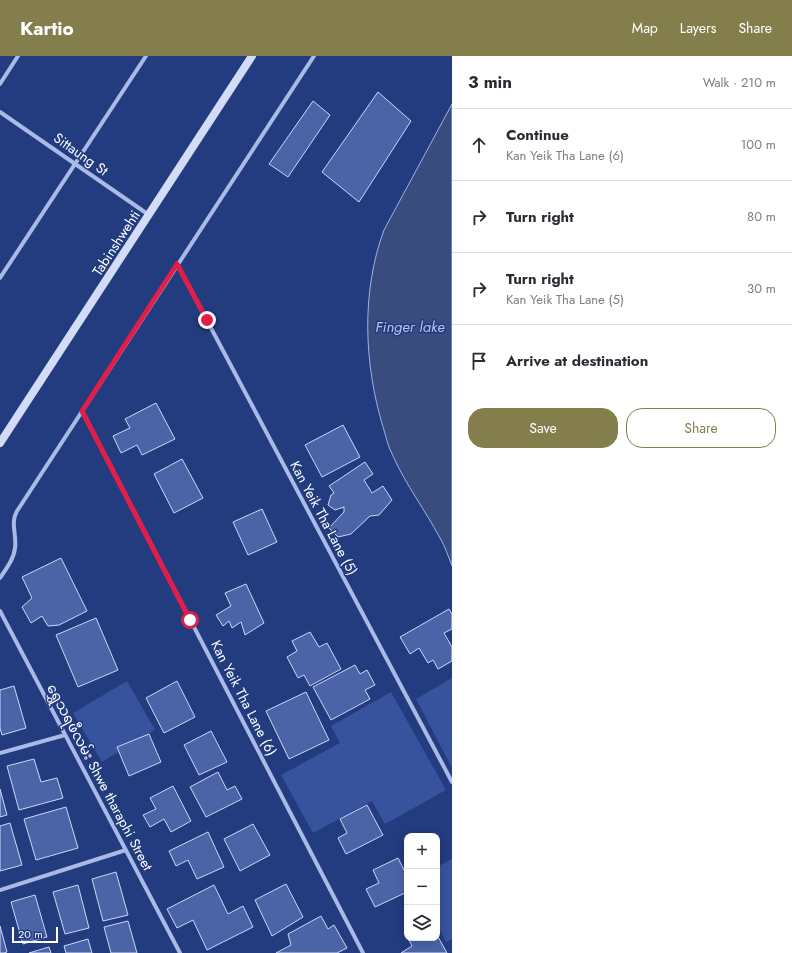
<!DOCTYPE html>
<meta charset="utf-8">
<style>
body{margin:0;font-family:Jost,"Noto Sans Myanmar",sans-serif;background:#f2f2f3;color:#2b2b33}
.controls{position:absolute;right:12px;bottom:12px;display:grid;overflow:hidden;border-radius:8px;box-shadow:0 2px 10px #0003}
.controls button{width:36px;height:36px;display:grid;place-items:center;padding:0;border:0;border-bottom:1px solid #e1e1e2;background:#fff;color:#2b2b33;font:20px sans-serif}
.scale{position:absolute;left:12px;bottom:10px;width:46px;box-sizing:border-box;padding-left:4px;border:2px solid #fff;border-top:0;font-size:11px;line-height:14px;white-space:nowrap;color:#fff;-webkit-text-stroke:3px #233b7f;paint-order:stroke}
.stop{position:absolute;width:12px;height:12px;margin:-9px;border:3px solid #e11d48;border-radius:50%;background:#fff}
.stop.end{background:#e11d48;border-color:#fff;box-shadow:0 1px 4px #0008}
.list{margin:0;padding:0;list-style:none}
h2{display:flex;justify-content:space-between;align-items:center;height:52px;margin:0;padding:0 16px;font-size:17px}
h2 small{font-size:13px;font-weight:400;color:#7c7c81}
.list li{display:grid;grid-template-columns:26px 1fr auto;gap:12px;align-items:center;box-sizing:border-box;height:72px;padding:0 16px;border-top:1px solid #e1e1e2}
.list b{display:block;font-size:15px;white-space:nowrap}
.list p{margin:0;font-size:13px;white-space:nowrap;color:#7c7c81}
.list em{font-size:13px;font-style:normal;color:#7c7c81}
.actions{display:flex;gap:8px;padding:12px 16px}
.actions a{flex:1;padding:9px 0;border:1px solid #847e4d;border-radius:16px;text-align:center;font-size:14px;color:#847e4d}
.actions .main{background:#847e4d;color:#fff}
.icon{flex:none;width:22px;height:22px;fill:none;stroke:currentColor;stroke-width:2;stroke-linecap:round;stroke-linejoin:round}
.map{position:relative;flex:none;width:452px;height:897px;overflow:hidden}
header{display:flex;align-items:center;gap:24px;box-sizing:border-box;height:56px;padding:0 20px;background:#847e4d;color:#fff}
header strong{font-size:19px}
nav{display:flex;gap:22px;margin-inline-start:auto;font-size:14px}
main{display:flex}
aside{flex:1;background:#fff}
.map>svg:first-child{display:block}
.green{fill:#37539d}
.water{fill:#3a4c7e;stroke:#9db2e7}
.building{fill:#4b64a8;stroke:#ccd8f5}
.lines{fill:none;stroke-linecap:round;stroke-linejoin:round}
.minor{stroke:#a9bae6;stroke-width:4}
.secondary{stroke:#d3dcf6;stroke-width:8}
.route{stroke:#e11d48;stroke-width:5}
.labels{text-anchor:middle;dominant-baseline:central;stroke-width:3;stroke-linejoin:round;paint-order:stroke}
.street-label{font-size:14px;fill:#fff;stroke:#233b7f}
.water-label{font-size:15px;font-style:italic;fill:#b4c4ee;stroke:#233b7f}
</style>
<header>
<strong>Kartio</strong>
<nav><a>Map</a><a>Layers</a><a>Share</a></nav>
</header>
<main>
<div class="map">
<svg width="452" height="897" viewBox="0 0 452 897">
<rect width="100%" height="100%" fill="#233b7f"/>
<path class="green" d="M452 622V712L416 643Z
M127 625 155 674 102 706 73 657Z
M391 636 446 734 385 768 372 745 313 777 281 719 340 687 331 670Z
M452 803V883L446 886 437 868V811Z"/>
<path class="water" d="M452 48V510C448 500 445 490 440 482 425 454 406 429 393 400 388 391 386 380 383 371 364 308 361 236 384 174Z"/>
<path class="building" d="M378 36 411 65 359 146 322 116Z
M313 45 330 59 288 121 269 108Z
M156 347 175 383 142 399 137 389 121 397 113 380 130 372 125 363Z
M343 369 360 401 322 421 305 389Z
M182 403 203 442 174 457 154 418Z
M365 406 373 418 364 424 372 437 383 430 392 444 379 459 370 460 351 478 338 481 329 472 344 456V451L335 454 328 449 331 439 334 437 329 430Z
M262 453 277 486 248 499 233 466Z
M61 502 87 555 59 569 48 570 42 560 31 567 22 551 32 542 22 521Z
M246 528 264 567 245 579 241 566 232 572 229 565 223 570 216 559 231 550 225 537Z
M449 553 452 558V573L444 577 452 591V605L438 613 433 604 428 607 419 592 410 598 400 581Z
M96 562 118 614 78 631 56 579Z
M310 576 319 591 327 587 341 613 310 630 304 619 298 622 287 601 297 595 292 585Z
M355 609 360 618 367 614 375 629 365 634 370 643 331 664 313 631Z
M177 625 195 661 164 677 146 642Z
M14 630 26 672 2 679 0 672V634Z
M306 636 329 684 289 703 266 655Z
M211 675 227 706 199 719 184 689Z
M149 678 161 706 129 720 117 691Z
M34 703 41 726 57 722 63 742 19 754 7 710Z
M218 716 227 734 235 730 242 743 206 761 190 731Z
M173 730 191 765 171 776 164 763 150 771 143 759 156 753 150 742Z
M0 733 7 759 0 761Z
M367 749 383 779 346 798 338 782 347 777 340 763Z
M66 751 78 792 36 804 24 763Z
M10 767 22 809 0 815V770Z
M253 768 270 799 240 815 224 783Z
M208 776 224 811 197 823 188 804 176 810 169 795Z
M398 802 407 820V836L375 851 366 833 379 827 373 814Z
M116 816 128 859 103 865 92 823Z
M286 828 303 861 272 880 255 844Z
M78 829 89 872 65 878 53 836Z
M214 829 228 858 243 850 253 871 207 894 193 864 177 872 167 853Z
M35 839 47 881 23 888 11 846Z
M321 860 328 873 334 869 347 892 337 897H276L291 889 288 878Z
M128 865 137 897H111L104 871Z
M0 870 7 896 4 897H0Z
M437 879 447 897H401L412 890 408 882H437Z
M88 883 92 897H66L64 890Z
M49 891 51 897H29Z"/>
<g class="lines">
<path class="minor" d="M0 28 18 0
M0 56 149 159
M177 208 452 726
M0 222 146 0
M82 355 363 897
M0 522C6 513 14 503 15 492 17 479 10 467 17 455L314 0
M0 555 180 897
M0 697 65 679
M0 834 126 794"/>
<path class="secondary" d="M0 387 252 0"/>
</g>
<g class="lines">
<path class="route" d="M190 564 82 355 177 208 207 264"/>
</g>
<g class="labels">
<g class="street-label">
<text transform="translate(81 98) rotate(35)">Sittaung St</text>
<text transform="translate(116 187) rotate(-57)">Tabinshwehti</text>
<text transform="translate(324 462) rotate(62)">Kan Yeik Tha Lane (5)</text>
<text transform="translate(244 642) rotate(63)">Kan Yeik Tha Lane (6)</text>
<text transform="translate(100 721) rotate(62)">ရွှေသရဖီလမ်း Shwe tharaphi Street</text>
</g>
<g class="water-label">
<text x="410" y="271">Finger lake</text>
</g>
</g>
</svg>
<div class="controls">
<button>+</button>
<button>−</button>
<button><svg class="icon" aria-label="layers" viewBox="0 0 24 24"><path d="M12 4l9 5-9 5-9-5zM3 14l9 5 9-5"/></svg></button>
</div>
<div class="scale">20 m</div>
<div class="stop" style="left:190px;top:564px"></div>
<div class="stop end" style="left:207px;top:264px"></div>
</div>
<aside>
<h2>3 min<small>Walk · 210 m</small></h2>
<ul class="list">
<li><svg class="icon" aria-label="ahead" viewBox="0 0 24 24"><path d="M12 20V5M6 11l6-6 6 6"/></svg><div><b>Continue</b><p>Kan Yeik Tha Lane (6)</p></div><em>100 m</em></li>
<li><svg class="icon" aria-label="right" viewBox="0 0 24 24"><path d="M7 20v-9h11M14 6l5 5-5 5"/></svg><div><b>Turn right</b></div><em>80 m</em></li>
<li><svg class="icon" aria-label="right" viewBox="0 0 24 24"><path d="M7 20v-9h11M14 6l5 5-5 5"/></svg><div><b>Turn right</b><p>Kan Yeik Tha Lane (5)</p></div><em>30 m</em></li>
<li><svg class="icon" aria-label="arrive" viewBox="0 0 24 24"><path d="M6 21V4h12l-3 4 3 4H6"/></svg><div><b>Arrive at destination</b></div></li>
</ul>
<div class="actions"><a class="main">Save</a><a>Share</a></div>
</aside>
</main>
